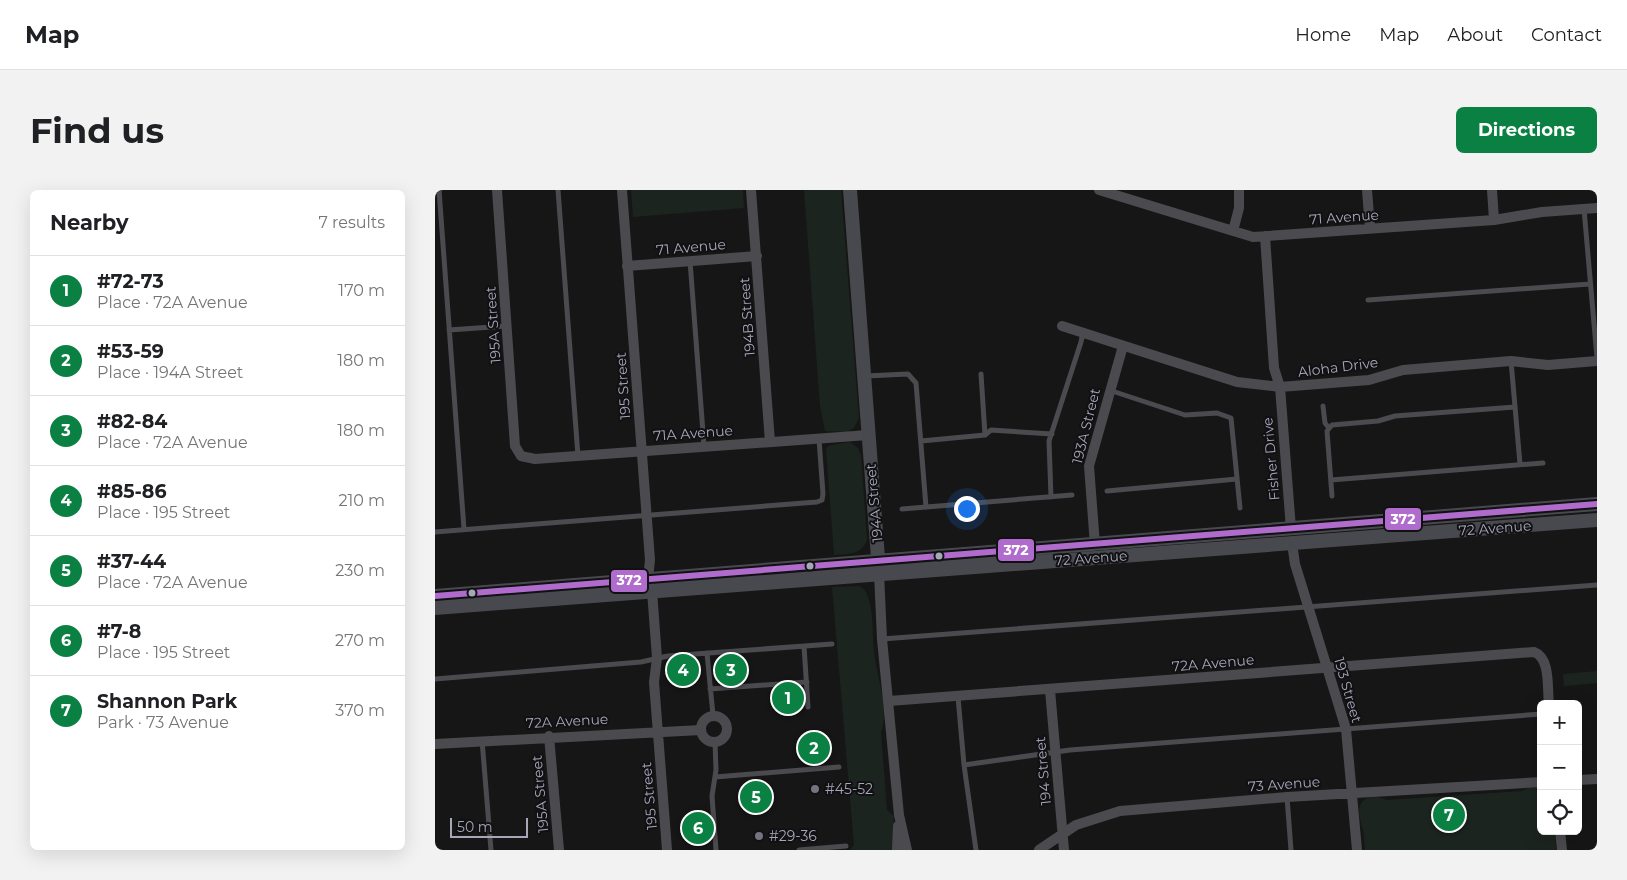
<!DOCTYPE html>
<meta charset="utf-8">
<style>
body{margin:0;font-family:Montserrat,sans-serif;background:#f2f2f2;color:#202124}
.controls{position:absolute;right:15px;bottom:15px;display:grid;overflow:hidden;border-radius:8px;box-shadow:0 5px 20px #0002}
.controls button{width:45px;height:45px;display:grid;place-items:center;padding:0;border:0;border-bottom:1px solid #e0e0e0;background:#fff;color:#202124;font:25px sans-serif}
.scale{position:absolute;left:15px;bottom:12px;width:78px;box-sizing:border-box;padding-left:5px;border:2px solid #a6a7b9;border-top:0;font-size:14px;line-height:18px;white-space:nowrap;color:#a6a7b9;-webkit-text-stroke:4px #111012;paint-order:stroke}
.you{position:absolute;left:531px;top:318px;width:18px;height:18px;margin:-12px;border:4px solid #fff;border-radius:50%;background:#1a73e8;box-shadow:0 0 0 8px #1a73e833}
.badge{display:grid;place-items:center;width:32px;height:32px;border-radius:50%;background:#0b8043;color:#fff;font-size:16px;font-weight:700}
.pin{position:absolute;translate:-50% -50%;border:2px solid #fff;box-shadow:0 1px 5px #0006}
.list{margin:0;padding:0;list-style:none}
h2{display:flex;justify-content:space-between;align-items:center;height:65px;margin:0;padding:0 20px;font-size:21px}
h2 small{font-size:16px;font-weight:400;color:#757577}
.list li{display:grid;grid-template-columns:32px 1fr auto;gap:15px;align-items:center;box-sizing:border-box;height:70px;padding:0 20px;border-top:1px solid #e0e0e0}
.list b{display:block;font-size:19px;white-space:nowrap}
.list p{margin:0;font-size:16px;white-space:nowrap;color:#757577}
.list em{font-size:16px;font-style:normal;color:#757577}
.icon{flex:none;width:28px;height:28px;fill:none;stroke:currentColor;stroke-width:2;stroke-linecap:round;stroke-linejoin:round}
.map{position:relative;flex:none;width:1162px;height:660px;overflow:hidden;border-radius:8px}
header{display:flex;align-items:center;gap:30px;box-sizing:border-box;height:70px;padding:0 25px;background:#fff;border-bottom:1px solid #e0e0e0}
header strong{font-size:24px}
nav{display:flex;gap:28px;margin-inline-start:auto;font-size:18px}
.intro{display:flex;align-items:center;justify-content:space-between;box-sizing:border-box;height:120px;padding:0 30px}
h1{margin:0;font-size:35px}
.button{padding:12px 22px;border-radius:8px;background:#0b8043;color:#fff;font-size:18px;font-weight:700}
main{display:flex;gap:30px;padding:0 30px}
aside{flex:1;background:#fff;border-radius:8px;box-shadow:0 5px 20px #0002}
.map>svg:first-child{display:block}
.green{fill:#1c241f}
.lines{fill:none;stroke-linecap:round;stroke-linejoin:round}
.lane{stroke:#4b4a4f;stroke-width:5}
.street{stroke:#4b4a4f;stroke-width:10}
.secondary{stroke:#48494e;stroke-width:14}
.bus-1-casing{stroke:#111012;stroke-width:10}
.bus-1{stroke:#b06ccc;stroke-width:6}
.bus-dot{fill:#a6a7b9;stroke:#111012;stroke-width:2}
.poi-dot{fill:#747480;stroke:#111012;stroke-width:2}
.labels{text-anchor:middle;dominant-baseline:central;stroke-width:4;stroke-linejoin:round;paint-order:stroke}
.street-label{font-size:14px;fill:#a6a7b9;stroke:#111012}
.poi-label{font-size:14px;fill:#a6a7b9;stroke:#111012;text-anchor:start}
.line-badge{stroke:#111012;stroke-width:2}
.badge-label{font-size:14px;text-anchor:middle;font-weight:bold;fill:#fff}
</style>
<header>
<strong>Map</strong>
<nav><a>Home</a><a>Map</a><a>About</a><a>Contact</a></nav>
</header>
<div class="intro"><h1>Find us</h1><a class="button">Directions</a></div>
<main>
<aside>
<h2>Nearby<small>7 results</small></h2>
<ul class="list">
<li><span class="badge">1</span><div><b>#72-73</b><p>Place · 72A Avenue</p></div><em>170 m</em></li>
<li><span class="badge">2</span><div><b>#53-59</b><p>Place · 194A Street</p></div><em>180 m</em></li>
<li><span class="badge">3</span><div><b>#82-84</b><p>Place · 72A Avenue</p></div><em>180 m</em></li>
<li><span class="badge">4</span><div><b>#85-86</b><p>Place · 195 Street</p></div><em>210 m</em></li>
<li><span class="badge">5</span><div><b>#37-44</b><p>Place · 72A Avenue</p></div><em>230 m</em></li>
<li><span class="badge">6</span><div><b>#7-8</b><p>Place · 195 Street</p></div><em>270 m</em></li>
<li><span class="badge">7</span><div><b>Shannon Park</b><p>Park · 73 Avenue</p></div><em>370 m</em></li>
</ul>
</aside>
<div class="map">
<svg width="1162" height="660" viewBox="0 0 1162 660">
<rect width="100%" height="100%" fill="#161616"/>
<path class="green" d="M196 0H308L309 18 198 27Z
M369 0H406L424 228 419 238 412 242 390 241 385 216Z
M415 252 423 258 426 265 432 349C428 365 413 364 399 365L391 259 393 256Z
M423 396C428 398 432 401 433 407 439 423 437 444 439 461 441 484 455 522 446 542L452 620 459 626 458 660H415L419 655 397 397Z
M1162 481V493L1129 496 1128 484Z
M1094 597H1106V641H1120L1121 660H930C929 653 930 643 927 637 923 623 920 607 941 607 945 607 947 609 952 610 957 610 962 609 967 609L1087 601Z"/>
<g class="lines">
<path class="lane" d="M4 0 29 339
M123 0 143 266
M1149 19 1162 168
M255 71 269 256
M933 110 1155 94
M14 140 71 136
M1076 171 1085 274
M546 184 550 245
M431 186 473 184 481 193 491 317
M674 200 750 225 782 223 796 228 805 318
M888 216 890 233 894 238
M486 251 550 245 556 240 617 244
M896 290 1108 273
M672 301 802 289
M897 306 892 241 897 235 943 231 960 226 1080 217
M616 307 614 251 646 152 647 147 653 145
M467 319 637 305
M0 342 382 312 387 310 388 304 384 249
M447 449 1162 395
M369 456 373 517
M272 463 278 525
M0 489 206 472 233 466 397 454
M275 499 372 492
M523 507 529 575 541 660
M47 550 56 660
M280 552 281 580 277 606 281 660
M529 575 635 560 1106 524
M280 587 404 577
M852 607 856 660
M364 660 411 656"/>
<path class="street" d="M62 0 80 256 86 266 100 269 433 245
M187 0 215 370 213 389
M316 0 335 252
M664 0 818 47 1059 30 1107 22 1162 18
M932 0 935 38
M1057 0 1059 30
M798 41 804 18V0
M830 46 839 178 845 197 856 339
M192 76 322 66
M627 136 802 192 845 197 934 190 968 180 1076 171 1113 175 1162 171
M857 353 860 374 911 539 922 660
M660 355 654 276 688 156
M444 383 447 449 464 625 472 660
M217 401 222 468 219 492 232 660
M615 500 629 660
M454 511 1099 462C1116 468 1112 499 1114 514
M266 539a13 13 0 1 1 26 0a13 13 0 1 1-26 0Z
M114 546 124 660
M0 554 266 540
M1143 590 1162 589
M1125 641 1127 660
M462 660 463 636
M604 660 641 635 685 621 852 607 1106 592"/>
<path class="secondary" d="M415 0 444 381
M0 406 1162 314
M0 418 1162 330"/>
<g class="bus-1-casing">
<path id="bus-1" d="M0 406 1162 314"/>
</g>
<use href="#bus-1" class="bus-1"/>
</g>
<g class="bus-dot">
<circle cx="504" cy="366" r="4.5"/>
<circle cx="375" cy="376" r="4.5"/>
<circle cx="37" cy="403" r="4.5"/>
</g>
<g class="poi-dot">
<circle cx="380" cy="599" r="5"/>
<circle cx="324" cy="646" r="5"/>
</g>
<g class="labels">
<g class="street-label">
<text transform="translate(909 27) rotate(-4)">71 Avenue</text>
<text transform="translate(256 57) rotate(-5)">71 Avenue</text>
<text transform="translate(312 127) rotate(-94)">194B Street</text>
<text transform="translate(58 135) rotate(-94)">195A Street</text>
<text transform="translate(903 177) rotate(-7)">Aloha Drive</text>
<text transform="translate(188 196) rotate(-94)">195 Street</text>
<text transform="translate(651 236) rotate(-76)">193A Street</text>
<text transform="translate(258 243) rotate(-4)">71A Avenue</text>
<text transform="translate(836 269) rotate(-95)">Fisher Drive</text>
<text transform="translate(439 313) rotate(-95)">194A Street</text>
<text transform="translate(1060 338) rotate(-4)">72 Avenue</text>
<text transform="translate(656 368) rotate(-4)">72 Avenue</text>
<text transform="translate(778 473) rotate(-5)">72A Avenue</text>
<text transform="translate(913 500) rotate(74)">193 Street</text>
<text transform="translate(132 531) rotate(-3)">72A Avenue</text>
<text transform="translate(608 581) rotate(-95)">194 Street</text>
<text transform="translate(849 594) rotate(-4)">73 Avenue</text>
<text transform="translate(105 604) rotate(-95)">195A Street</text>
<text transform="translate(214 606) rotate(-95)">195 Street</text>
</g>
<g class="poi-label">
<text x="390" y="599">#45-52</text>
<text x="334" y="646">#29-36</text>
</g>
</g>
<g class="line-badge">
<rect x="949" y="317" width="38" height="24" rx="5" fill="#b06ccc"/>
<rect x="562" y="348" width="38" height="24" rx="5" fill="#b06ccc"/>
<rect x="175" y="379" width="38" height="24" rx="5" fill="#b06ccc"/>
</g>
<g class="badge-label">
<text x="968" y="334">372</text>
<text x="581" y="365">372</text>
<text x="194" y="395">372</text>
</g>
</svg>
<div class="controls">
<button>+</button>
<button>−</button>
<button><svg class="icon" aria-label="locate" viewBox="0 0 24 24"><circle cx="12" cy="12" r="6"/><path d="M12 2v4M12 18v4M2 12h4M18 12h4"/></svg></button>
</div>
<div class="scale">50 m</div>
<div class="you"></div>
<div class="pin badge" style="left:353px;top:508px">1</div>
<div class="pin badge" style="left:379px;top:558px">2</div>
<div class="pin badge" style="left:296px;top:480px">3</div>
<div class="pin badge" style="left:248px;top:480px">4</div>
<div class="pin badge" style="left:321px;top:607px">5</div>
<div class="pin badge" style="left:263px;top:638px">6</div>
<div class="pin badge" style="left:1014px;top:625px">7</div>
</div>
</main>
